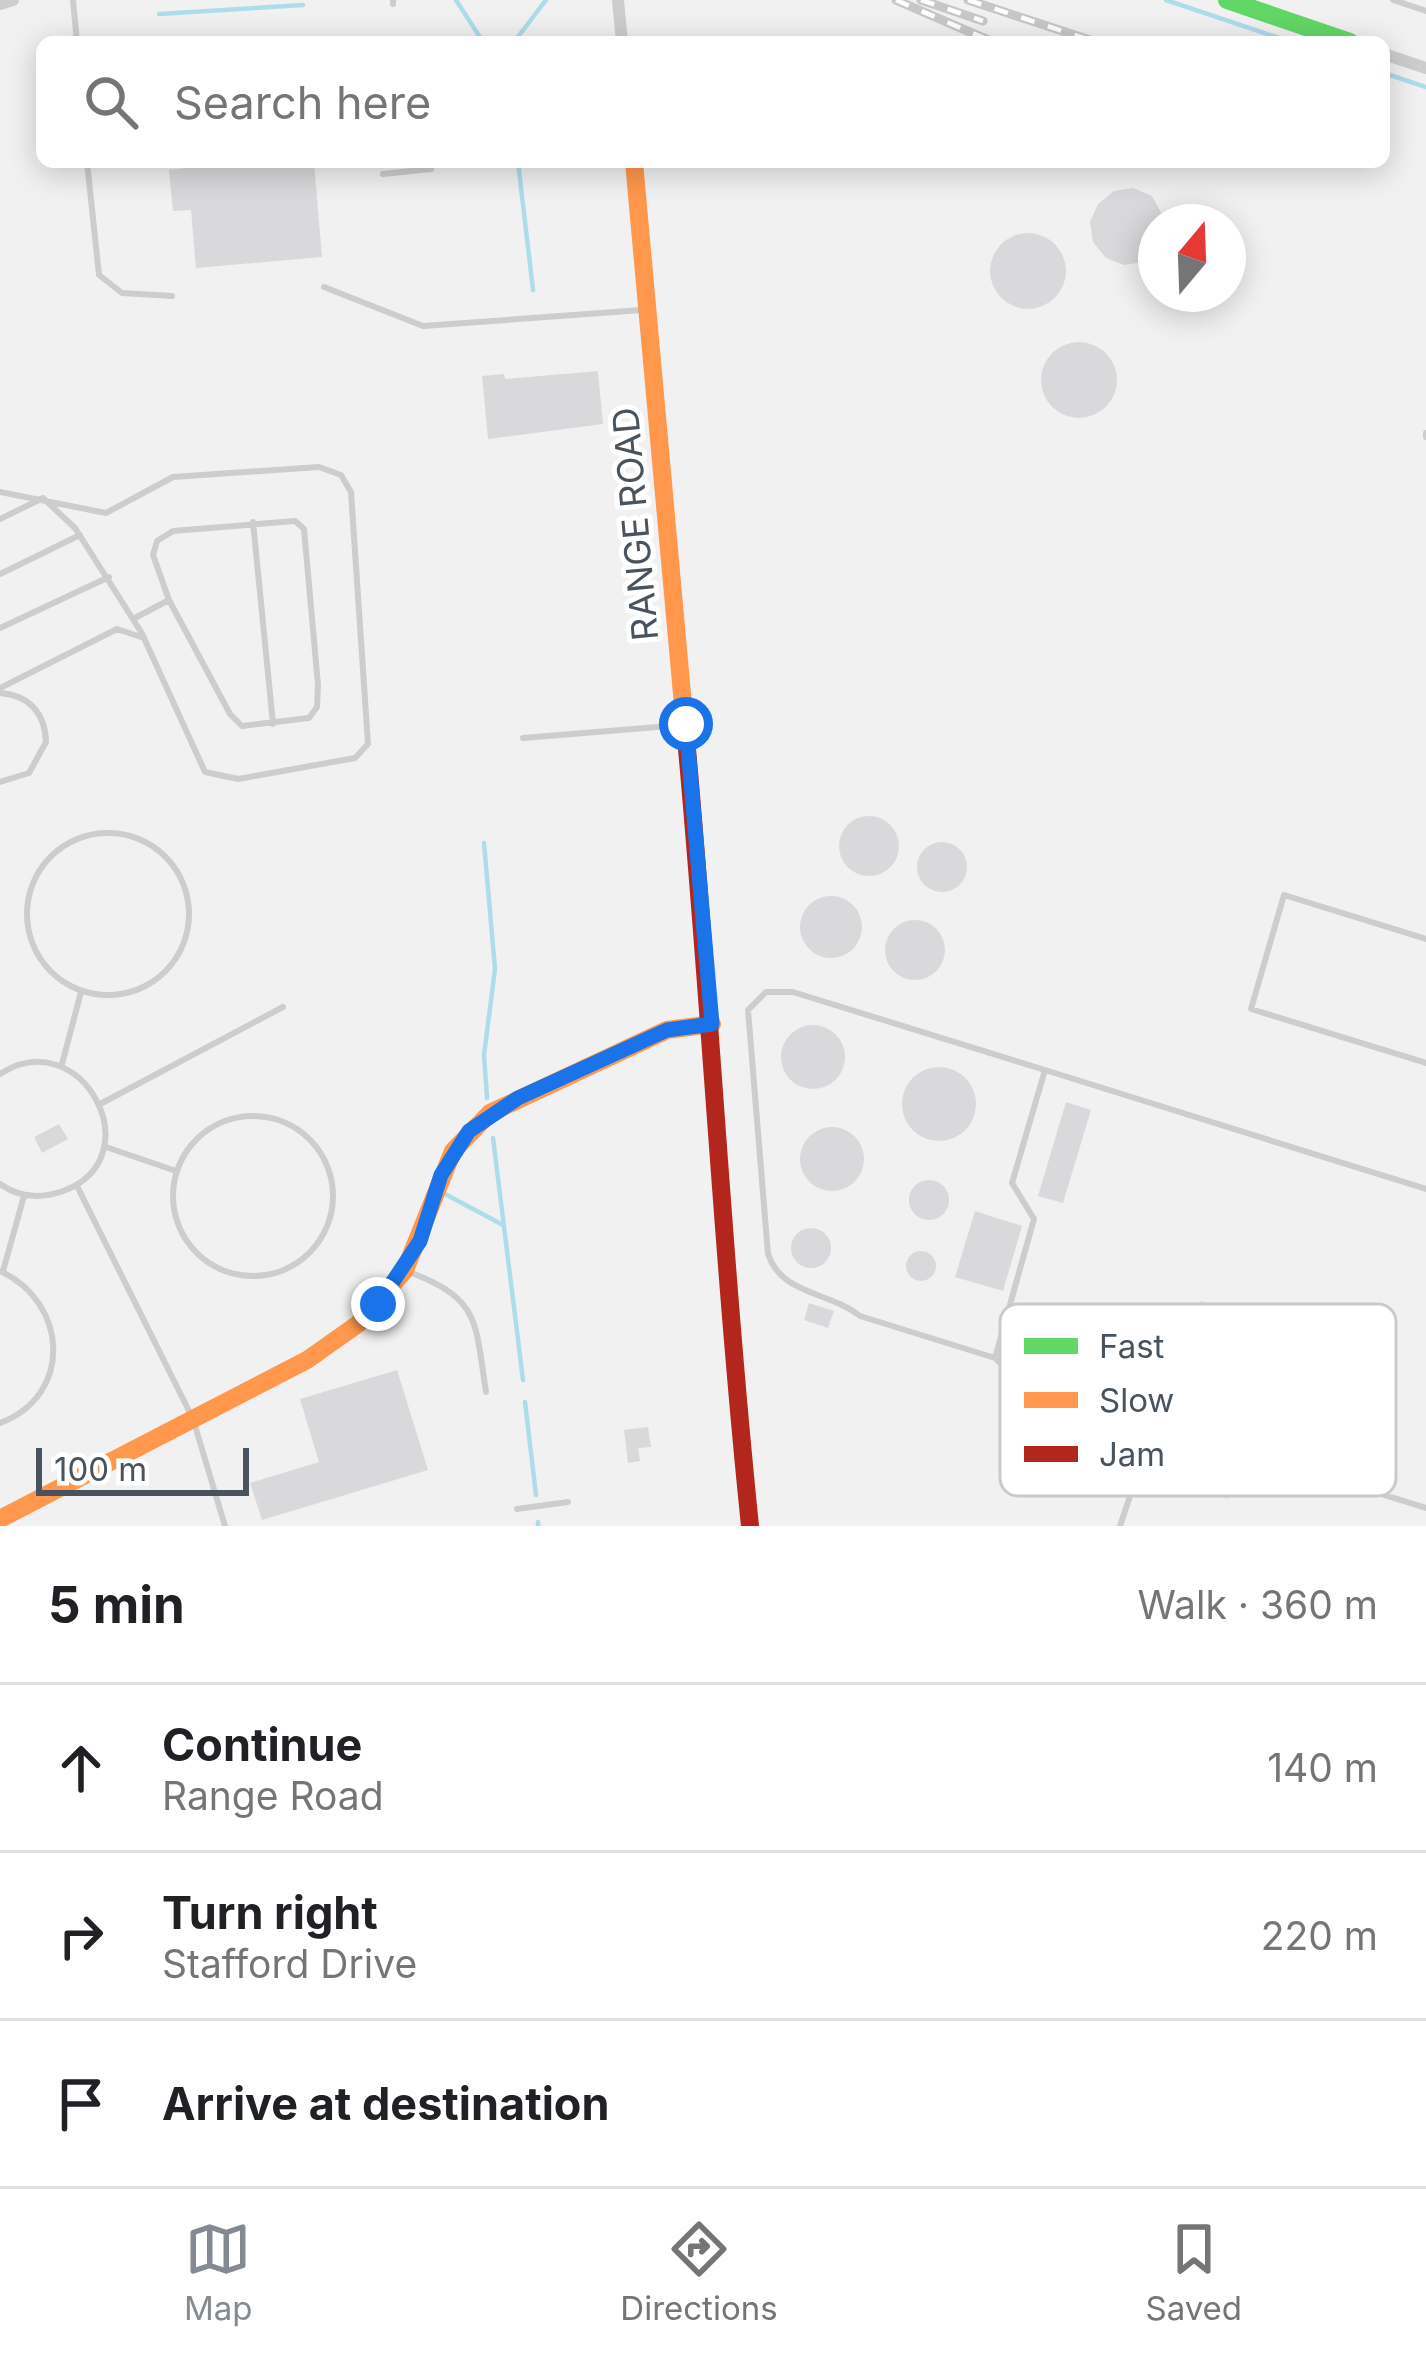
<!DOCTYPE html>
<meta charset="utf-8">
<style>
body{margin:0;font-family:Inter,sans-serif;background:#f2f2f2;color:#202124}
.compass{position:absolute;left:1138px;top:204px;width:108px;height:108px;border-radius:50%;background:#fff;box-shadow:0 6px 30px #0003;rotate:19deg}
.scale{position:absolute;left:36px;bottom:30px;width:213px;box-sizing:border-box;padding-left:12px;border:6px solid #49535d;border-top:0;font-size:33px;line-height:42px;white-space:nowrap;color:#49535d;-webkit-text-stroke:9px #fff;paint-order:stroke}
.stop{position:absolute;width:36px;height:36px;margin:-27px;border:9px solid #1a73e8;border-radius:50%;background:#fff}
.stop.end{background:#1a73e8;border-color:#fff;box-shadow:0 3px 12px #0008}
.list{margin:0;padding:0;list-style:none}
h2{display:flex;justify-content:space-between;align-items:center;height:156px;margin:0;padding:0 48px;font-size:51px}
h2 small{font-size:39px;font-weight:400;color:#757577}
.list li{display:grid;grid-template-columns:78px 1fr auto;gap:36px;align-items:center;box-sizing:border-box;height:168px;padding:0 48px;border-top:3px solid #e0e0e0}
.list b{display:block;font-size:45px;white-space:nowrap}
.list p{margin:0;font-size:39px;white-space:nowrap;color:#757577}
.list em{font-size:39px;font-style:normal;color:#757577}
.icon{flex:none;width:66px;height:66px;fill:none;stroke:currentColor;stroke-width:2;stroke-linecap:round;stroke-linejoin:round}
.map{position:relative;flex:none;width:1426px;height:1526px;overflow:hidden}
.search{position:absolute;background:#fff;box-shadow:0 6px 30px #0003;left:36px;right:36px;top:36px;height:132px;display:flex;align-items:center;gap:30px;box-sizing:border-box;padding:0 42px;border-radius:18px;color:#757577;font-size:45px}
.sheet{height:660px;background:#fff}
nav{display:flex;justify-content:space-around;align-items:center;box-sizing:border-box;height:168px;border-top:3px solid #e0e0e0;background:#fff;font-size:33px;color:#757577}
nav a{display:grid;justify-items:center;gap:6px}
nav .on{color:#848a91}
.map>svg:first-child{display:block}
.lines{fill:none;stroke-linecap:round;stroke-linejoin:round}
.stream{stroke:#aedceb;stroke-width:4.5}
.building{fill:#d9d9db}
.lane{stroke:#cbcdcf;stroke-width:6}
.street{stroke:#cbcdcf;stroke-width:12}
.fast{stroke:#63d668;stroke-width:18}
.slow{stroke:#ff974d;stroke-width:18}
.jam{stroke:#b3261e;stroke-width:18}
.rail-casing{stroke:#c6c7c9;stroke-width:9}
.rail{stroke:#fff;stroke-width:4.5;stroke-dasharray:14;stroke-linecap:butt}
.route{stroke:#1a73e8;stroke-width:15}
.labels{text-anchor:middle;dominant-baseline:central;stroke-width:10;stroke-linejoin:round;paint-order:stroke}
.street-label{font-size:36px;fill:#49535d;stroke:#fff}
.key{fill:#fff;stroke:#c8cbce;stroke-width:3}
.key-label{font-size:33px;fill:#49535d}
</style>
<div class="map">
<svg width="1426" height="1526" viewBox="0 0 1426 1526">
<rect width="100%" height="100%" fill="#f2f1f1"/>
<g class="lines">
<path class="stream" d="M456 0 483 42
M1166 0 1291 42
M159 14 303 5
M514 42 546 0
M1384 73 1426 87
M518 162 533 290
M484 843 495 969 484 1055 487 1098
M493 1138 523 1380
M445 1194 503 1225
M525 1402 536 1495
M538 1522V1526"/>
</g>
<path class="building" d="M186 162H314L322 257 196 268 191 210 173 211 169 170 186 168Z
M1133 188 1152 196 1166 222H1156V253L1144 262 1124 265 1106 258 1093 242 1090 222 1098 204 1114 191Z
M990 271a38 38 0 1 1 76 0a38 38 0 1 1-76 0Z
M1041 380a38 38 0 1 1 76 0a38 38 0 1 1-76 0Z
M598 371 603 424 488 439 482 376 504 374 505 379Z
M839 846a30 30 0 1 1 60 0a30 30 0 1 1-60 0Z
M917 867a25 25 0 1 1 50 0a25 25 0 1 1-50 0Z
M800 927a31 31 0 1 1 62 0a31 31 0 1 1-62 0Z
M885 950a30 30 0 1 1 60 0a30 30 0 1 1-60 0Z
M781 1057a32 32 0 1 1 64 0a32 32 0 1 1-64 0Z
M902 1104a37 37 0 1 1 74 0a37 37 0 1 1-74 0Z
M1066 1102 1091 1110 1063 1203 1038 1196Z
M59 1124 68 1139 42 1153 34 1137Z
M800 1159a32 32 0 1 1 64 0a32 32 0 1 1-64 0Z
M909 1200a20 20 0 1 1 40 0a20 20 0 1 1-40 0Z
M975 1211 1022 1226 1003 1291 955 1277Z
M791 1248a20 20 0 1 1 40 0a20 20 0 1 1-40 0Z
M906 1266a15 15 0 1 1 30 0a15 15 0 1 1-30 0Z
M1201 1301 1283 1326 1268 1376 1228 1363 1235 1339 1222 1335 1214 1360 1188 1352Z
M809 1303 834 1311 828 1328 804 1320Z
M397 1370 428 1470 262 1520 250 1483 319 1462 300 1399Z
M648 1427 651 1447 638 1448 640 1461 628 1463 624 1430Z
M1177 1465 1233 1483 1228 1499 1171 1480Z"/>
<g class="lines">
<path class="lane" d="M73 0 77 42
M393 0V4
M1393 0 1426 11
M87 162 99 275 122 293 172 296
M383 174 431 169
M324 287 423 326 642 310
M1426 433V437
M0 492 106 513 173 477 319 467 341 475 351 492 368 744 355 758 238 779 205 772 144 638 117 629 0 688
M0 519 43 498 75 528 143 635
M253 522 273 724
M0 574 80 535
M133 619 169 600 230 714 242 726 309 718 317 707 318 685 304 529 295 521 173 531 157 541 153 555 169 600
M0 628 109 577
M0 693C29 695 45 713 46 742L29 773 0 782
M523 738 682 725
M27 914a81 81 0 1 1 162 0a81 81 0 1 1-162 0Z
M1426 939 1284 895 1251 1009 1426 1063
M62 1064 81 992
M0 1074C82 1021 154 1158 63 1191 41 1199 20 1198 0 1184
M102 1103 283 1007
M173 1196a80 80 0 1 1 160 0a80 80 0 1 1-160 0Z
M106 1147 176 1171
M77 1186 193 1419 225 1526
M1426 1189 1045 1070 1012 1183 1034 1219 995 1358 1019 1382 1426 1508
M0 1271C68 1302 74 1395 0 1423
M3 1271 24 1196
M409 1272C481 1299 475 1322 486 1392
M995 1358 860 1316C828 1291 782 1295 768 1254L748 1010 766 992H793L1045 1070
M517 1509 568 1502
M1120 1526 1137 1475"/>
<path class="street" d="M618 0 622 42
M0 4 13 0
M1384 54 1426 68"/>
<path class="fast" d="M1227 0 1350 42"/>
<path class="slow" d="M634 162 686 738
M0 1519 307 1360 358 1324 405 1270 453 1151 490 1113 667 1030 712 1024"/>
<path class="jam" d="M686 738C710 1000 723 1263 750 1526"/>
<g class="rail-casing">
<path id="rail" d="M896 0 993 42
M921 0 983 21
M968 0 1096 42"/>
</g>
<use href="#rail" class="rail"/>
</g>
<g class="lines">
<path class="route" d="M378 1304 420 1241 441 1175 469 1131 518 1098 667 1030 712 1024 686 724"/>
</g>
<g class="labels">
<g class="street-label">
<text transform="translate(635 524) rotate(-95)">RANGE ROAD</text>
</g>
</g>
<rect x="1000" y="1304" width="396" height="192" rx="18" class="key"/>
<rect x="1024" y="1338" width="54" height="16" fill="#63d668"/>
<rect x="1024" y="1392" width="54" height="16" fill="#ff974d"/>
<rect x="1024" y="1446" width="54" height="16" fill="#b3261e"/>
<g class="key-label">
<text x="1099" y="1358">Fast</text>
<text x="1099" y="1412">Slow</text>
<text x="1099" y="1466">Jam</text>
</g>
</svg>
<svg class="compass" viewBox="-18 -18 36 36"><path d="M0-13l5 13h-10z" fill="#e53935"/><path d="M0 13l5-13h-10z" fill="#757577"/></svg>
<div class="scale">100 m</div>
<div class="stop" style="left:686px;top:724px"></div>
<div class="stop end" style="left:378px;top:1304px"></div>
<div class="search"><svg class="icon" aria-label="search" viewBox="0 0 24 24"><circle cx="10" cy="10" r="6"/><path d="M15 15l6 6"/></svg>Search here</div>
</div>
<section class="sheet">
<h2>5 min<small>Walk · 360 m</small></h2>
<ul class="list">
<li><svg class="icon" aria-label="ahead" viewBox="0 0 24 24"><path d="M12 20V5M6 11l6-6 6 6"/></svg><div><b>Continue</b><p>Range Road</p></div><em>140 m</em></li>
<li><svg class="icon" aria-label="right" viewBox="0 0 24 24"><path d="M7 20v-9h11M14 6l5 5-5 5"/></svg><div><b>Turn right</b><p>Stafford Drive</p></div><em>220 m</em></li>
<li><svg class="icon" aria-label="arrive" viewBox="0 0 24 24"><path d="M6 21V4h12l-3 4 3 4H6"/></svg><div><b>Arrive at destination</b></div></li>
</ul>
</section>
<nav>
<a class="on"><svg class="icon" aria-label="map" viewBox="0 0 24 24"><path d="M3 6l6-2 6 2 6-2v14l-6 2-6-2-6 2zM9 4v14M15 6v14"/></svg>Map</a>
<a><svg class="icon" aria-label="directions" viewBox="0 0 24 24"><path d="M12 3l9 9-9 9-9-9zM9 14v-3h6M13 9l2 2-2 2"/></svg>Directions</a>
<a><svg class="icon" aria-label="saved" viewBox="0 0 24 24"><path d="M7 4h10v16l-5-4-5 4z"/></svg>Saved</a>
</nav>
